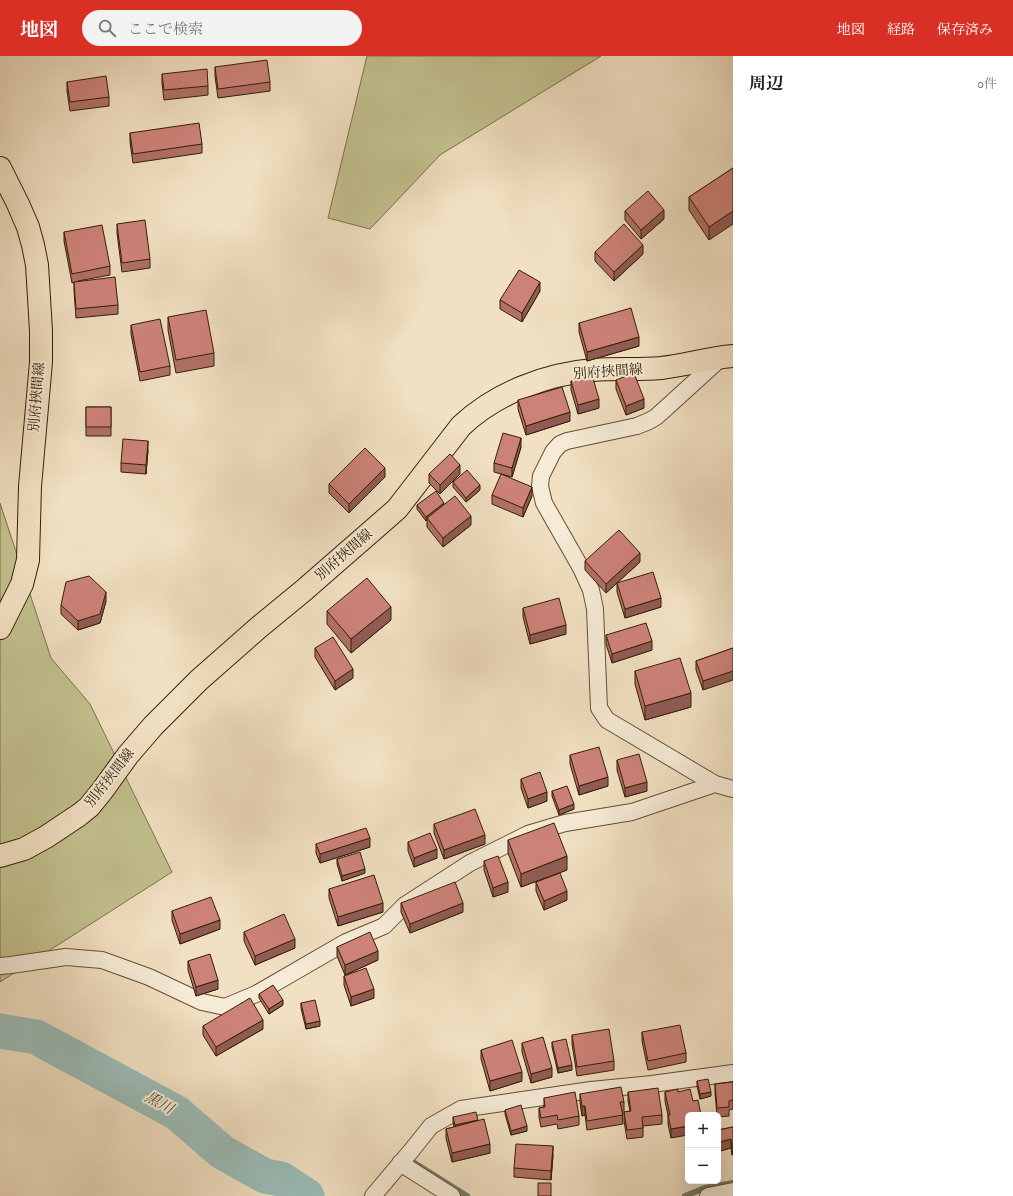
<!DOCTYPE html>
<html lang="ja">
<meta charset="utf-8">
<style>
body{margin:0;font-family:"IM FELL DW Pica","Noto Serif JP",serif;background:#f2f2f2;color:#222}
.controls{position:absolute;right:12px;bottom:12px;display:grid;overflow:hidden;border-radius:6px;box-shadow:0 4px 16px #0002}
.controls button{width:36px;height:36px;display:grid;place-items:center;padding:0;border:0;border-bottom:1px solid #e0e0e0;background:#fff;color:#222;font:20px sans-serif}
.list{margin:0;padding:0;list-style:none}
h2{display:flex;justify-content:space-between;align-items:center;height:52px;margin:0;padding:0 16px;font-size:17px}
h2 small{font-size:13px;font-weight:400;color:#767676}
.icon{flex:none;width:22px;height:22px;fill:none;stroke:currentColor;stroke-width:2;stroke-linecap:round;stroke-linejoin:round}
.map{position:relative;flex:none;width:733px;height:1140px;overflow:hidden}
header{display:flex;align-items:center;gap:24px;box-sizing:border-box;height:56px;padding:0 20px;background:#d93025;color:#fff}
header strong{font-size:19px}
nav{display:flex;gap:22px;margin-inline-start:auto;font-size:14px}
.search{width:280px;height:36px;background:#f2f2f2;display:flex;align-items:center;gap:10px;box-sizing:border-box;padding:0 14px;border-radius:22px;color:#767676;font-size:15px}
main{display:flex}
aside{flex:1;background:#fff}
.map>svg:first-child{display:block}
.green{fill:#c2c08e;stroke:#7b7048}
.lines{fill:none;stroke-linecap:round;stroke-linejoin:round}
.stream{stroke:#727e6e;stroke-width:6}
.river{stroke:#9bbcb7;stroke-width:35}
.street-casing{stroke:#635031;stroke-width:18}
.primary-casing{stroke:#342001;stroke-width:24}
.street{stroke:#f6ebd7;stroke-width:16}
.primary{stroke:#f1e0c2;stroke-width:22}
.wall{fill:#b07068;stroke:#342001}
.shaded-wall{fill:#905b55;stroke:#342001}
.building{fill:#cd8279;stroke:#342001}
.labels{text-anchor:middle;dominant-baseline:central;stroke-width:4;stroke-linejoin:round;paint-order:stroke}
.street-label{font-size:14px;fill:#342001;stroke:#f6ebd7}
.water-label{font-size:15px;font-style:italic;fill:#534f38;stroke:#f6ebd7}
</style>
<header>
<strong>地図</strong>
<div class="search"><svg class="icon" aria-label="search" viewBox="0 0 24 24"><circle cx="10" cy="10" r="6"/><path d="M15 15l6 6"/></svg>ここで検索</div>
<nav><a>地図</a><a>経路</a><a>保存済み</a></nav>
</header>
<main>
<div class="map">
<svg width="733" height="1140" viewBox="0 0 733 1140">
<rect width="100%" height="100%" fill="#f1e0c2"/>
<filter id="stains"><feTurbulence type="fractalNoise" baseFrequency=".005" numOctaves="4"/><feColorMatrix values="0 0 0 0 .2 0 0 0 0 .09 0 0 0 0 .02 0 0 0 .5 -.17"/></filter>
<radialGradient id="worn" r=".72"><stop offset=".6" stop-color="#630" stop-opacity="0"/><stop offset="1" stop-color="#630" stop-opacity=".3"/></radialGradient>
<path class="green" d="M367 0H601L440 99 370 173 328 162Z
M0 447 51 602 90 648 172 816 0 926Z"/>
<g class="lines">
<path class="stream" d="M406 1102 413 1106 467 1140
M685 1140 705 1132 733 1127"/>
<path class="river" d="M0 975 36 981 177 1057 222 1096 265 1120 281 1123 307 1140"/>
<g class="street-casing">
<path id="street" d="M715 728 607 664 599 652 595 553 591 534 581 512 544 447 540 430 541 420 553 396 560 388 567 385 637 370 649 365 656 361 666 352 722 301
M0 910 11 909 66 901 102 904 149 921 202 946 225 951 256 938 346 886 384 870 405 849 470 807 528 778 565 767 632 756 715 728 733 733
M400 1107 452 1140
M373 1140 411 1095 431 1070 461 1053 591 1034 652 1028 733 1017
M708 1140 733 1135"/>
</g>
<g class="primary-casing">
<path id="primary" d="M0 112 18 148 28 171 33 189 37 209 41 275V306L30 430 28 504 22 528 0 572
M0 800 24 793 46 781 79 759 89 751 102 735 128 699 153 670 199 624 258 572 303 535 397 453 461 370C496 337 546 318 593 314 616 312 638 314 661 312 685 309 709 302 733 300"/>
</g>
<use href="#street" class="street"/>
<use href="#primary" class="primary"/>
</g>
<path class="wall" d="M215 11 270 26V35L218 42 215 20Z
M162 18 208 30V39L164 44 162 27Z
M67 26 109 41V50L70 55 67 35Z
M130 77 202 88V97L133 107 130 86Z
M733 112 709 184 689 154V141Z
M625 155 664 163 641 183 625 164Z
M117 168 150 203V212L122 216 117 177Z
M64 176 110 210V219L78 225 118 249V258L76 262 74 235V226L72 227 64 185Z
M595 196 643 198 614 225 595 205Z
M540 235 522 266 500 253V244Z
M168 261 214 297V310L176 317 168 274Z
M579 267 639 290 587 305 579 276Z
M131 269 170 310V319L140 325 131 278Z
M616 324 644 352 626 359 616 333Z
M571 325 599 352 578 358 571 334Z
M518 344 570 365 526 379 518 353Z
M86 351H111V380H86Z
M521 391 512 421 494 416V407Z
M148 394 146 418 121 416V407Z
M429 418H460L440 438 429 427Z
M385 421 349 457 329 437V428Z
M453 426 480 434 466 446 453 431Z
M492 439 532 440 523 461 492 448Z
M417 449H444L471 469 443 491 427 471V464L426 465 417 453Z
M585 505 640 506 606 537 585 514Z
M617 527 661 551 625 562 617 536Z
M106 545 100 567 78 574 61 558V549Z
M523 552 566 578 530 588 523 561Z
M327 555 391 564 351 597 327 568Z
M606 579 652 594 612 607 606 588Z
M315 592 353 622 335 634 315 601Z
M733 592 703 634 696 614V605Z
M635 615 691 651 645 664 635 628Z
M570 699 608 730 579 739 570 708Z
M617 704 647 735 625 741 617 714Z
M521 723 547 745 528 752 521 732Z
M552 735 574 753 559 759 552 740Z
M434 768 485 788 444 803 434 777Z
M508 784 567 814 521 831 508 797Z
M408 786 437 802 414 811 408 795Z
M316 788 370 791 320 807 316 797Z
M337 803 365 817 342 825 337 808Z
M484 805 508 836 493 841 484 814Z
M536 826 567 844 544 854 536 835Z
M329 833 383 856 338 870 329 842Z
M401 847 463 856 410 877 401 856Z
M172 855 220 873 180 888 172 864Z
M244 876 295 892 255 909 244 885Z
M337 891 378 904 345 919 337 900Z
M188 905 218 933 196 940 188 914Z
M344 920 374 942 351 950 344 929Z
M259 938 283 949 269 958 259 942Z
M301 947 320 970 306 973 301 952Z
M203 970 263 973 216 1000 203 979Z
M642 976 686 997V1006L648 1014 642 985Z
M572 979 614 1005V1014L577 1020 572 988Z
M552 986 572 1014 558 1017 552 991Z
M522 987 552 1021 531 1027 522 996Z
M481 994 522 1025 490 1035 481 1003Z
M697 1025 711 1040 700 1043 697 1030Z
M733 1026V1053L729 1054V1060L718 1061V1059H717L715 1037V1028Z
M628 1036 662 1059V1068L643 1070V1081L627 1083 624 1065V1056L630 1055 628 1045Z
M665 1036H678L693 1045 671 1082 668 1068V1059L665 1045Z
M580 1038 624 1046V1055H622L623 1068 587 1074 585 1059 582 1060 580 1047Z
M544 1042 579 1060V1069L558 1073 557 1068 541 1071 539 1061V1052L544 1051Z
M505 1054 527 1075 511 1079 505 1058Z
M453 1061 478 1065 490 1097 452 1106 446 1082V1073L454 1071 453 1066Z
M733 1071 732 1099 731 1092 720 1095 718 1087V1074Z
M553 1099 551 1124 514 1121V1112Z"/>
<path class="shaded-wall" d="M664 154V163L641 183V174Z
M733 155V168L709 184V171Z
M643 189V198L614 225V216Z
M540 226V235L522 266V257Z
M639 281V290L587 305V296Z
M599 343V352L578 358V349Z
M644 343V352L626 359V350Z
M570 356V365L526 379V370Z
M521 382V391L512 421V412Z
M148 385V394L146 418V409Z
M460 409V418L440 438V429Z
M385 412V421L349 457V448Z
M480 429V434L466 446V442Z
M532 431V440L523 461V452Z
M444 447V452L427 462V464L426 465V461Z
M471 460V469L443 491V482Z
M640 497V506L606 537V528Z
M106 536V545L100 567 78 574V565Z
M661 542V551L625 562V553Z
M391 551V564L351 597V583Z
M566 569V578L530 588V579Z
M652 585V594L612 607V598Z
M353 613V622L335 634V625Z
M733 615V624L703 634V625Z
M691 637V651L645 664V650Z
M608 721V730L579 739V730Z
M647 726V735L625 741V732Z
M547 736V745L528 752V743Z
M574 748V753L559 759V754Z
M485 779V788L444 803V794Z
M370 782V791L320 807V798Z
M437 793V802L414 811V802Z
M567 800V814L521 831V818Z
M365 813V817L342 825V820Z
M508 826V836L493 841V832Z
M567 835V844L544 854V845Z
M383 847V856L338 870V861Z
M463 847V856L410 877V868Z
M220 864V873L180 888V878Z
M295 883V892L255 909V900Z
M378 895V904L345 919V909Z
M218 924V933L196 940V931Z
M374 933V942L351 950V941Z
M283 944V949L269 958V953Z
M263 964V973L216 1000V991Z
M320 965V970L306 973V968Z
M572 1009V1014L558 1017V1012Z
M552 1012V1021L531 1027V1018Z
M522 1016V1025L490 1035V1025Z
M711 1036V1040L700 1043V1038Z
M582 1050H585V1059L582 1060Z
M478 1064V1068L455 1074V1069Z
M527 1070V1075L511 1079V1075Z
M688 1070V1079L671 1082V1073Z
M731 1083V1092L720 1095V1086Z
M490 1088V1097L452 1106V1097Z
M553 1090V1099L551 1124V1115Z
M732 1090H733V1099H732Z"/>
<path class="building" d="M267 4 270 26 218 33 215 11Z
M207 13 208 30 164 34 162 18Z
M106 20 109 41 70 46 67 26Z
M199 67 202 88 133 98 130 77Z
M733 112V155L709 171 689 141Z
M648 135 664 154 641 174 625 155Z
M145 164 150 203 122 207 117 168Z
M624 168 643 189 614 216 595 196Z
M102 169 110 210 72 218 64 176Z
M519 214 540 226 522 257 500 244Z
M115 221 118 249 76 253 74 226Z
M631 252 639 281 587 296 579 267Z
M206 254 214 297 176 304 168 261Z
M160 263 170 310 140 316 131 269Z
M634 317 644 343 626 350 616 324Z
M592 319 599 343 578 349 571 325Z
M562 331 570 356 526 370 518 344Z
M86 351H111V371H86Z
M503 377 521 382 512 412 494 407Z
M123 383 148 385 146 409 121 407Z
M365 392 385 412 349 448 329 428Z
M450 398 460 409 440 429 429 418Z
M467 414 480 429 466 442 453 426Z
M501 418 532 431 523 452 492 439Z
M436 435 444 447 426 461 417 449Z
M455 440 471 460 443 482 427 462Z
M619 474 640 497 606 528 585 505Z
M653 516 661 542 625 553 617 527Z
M89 520 106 536 100 558 78 565 61 549 66 526Z
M367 522 391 551 351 583 327 555Z
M559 542 566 569 530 579 523 552Z
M646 567 652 585 612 598 606 579Z
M333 581 353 613 335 625 315 592Z
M733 592V615L703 625 696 605Z
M680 602 691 637 645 650 635 615Z
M599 691 608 721 579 730 570 699Z
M639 698 647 726 625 732 617 704Z
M540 716 547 736 528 743 521 723Z
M567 730 574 748 559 754 552 735Z
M475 753 485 779 444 794 434 768Z
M554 767 567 800 521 818 508 784Z
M366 772 370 782 320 798 316 788Z
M430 777 437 793 414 802 408 786Z
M360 796 365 813 342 820 337 803Z
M498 800 508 826 493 832 484 805Z
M560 817 567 835 544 845 536 826Z
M374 819 383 847 338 861 329 833Z
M455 826 463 847 410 868 401 847Z
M211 841 220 864 180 878 172 855Z
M284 858 295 883 255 900 244 876Z
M370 876 378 895 345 909 337 891Z
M210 898 218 924 196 931 188 905Z
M366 912 374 933 351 941 344 920Z
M273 929 283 944 269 953 259 938Z
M250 942 263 964 216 991 203 970Z
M315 944 320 965 306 968 301 947Z
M680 969 686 997 648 1005 642 976Z
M609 973 614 1005 577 1011 572 979Z
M543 981 552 1012 531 1018 522 987Z
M566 983 572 1009 558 1012 552 986Z
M512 984 522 1016 490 1025 481 994Z
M708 1023 711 1036 700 1038 697 1025Z
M733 1026V1044L729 1045V1051L717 1052 715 1028Z
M621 1031 624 1046H620L623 1059 587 1065 585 1050H582L580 1038Z
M658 1032 662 1059 642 1061 643 1072 627 1074 624 1056 631 1055 628 1036Z
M678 1033V1036L690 1033 693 1045 698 1044 701 1059H688V1070L671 1073 668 1059H670L665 1036Z
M575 1036 579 1060 558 1064 557 1059 541 1062 539 1052 545 1051 544 1042Z
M521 1049 527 1070 511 1075 505 1054Z
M476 1056 478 1064 455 1069 453 1061Z
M484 1063 490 1088 452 1097 446 1073Z
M733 1071V1090H732L731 1083 720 1086 718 1078V1074Z
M516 1088 553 1090 551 1115 514 1112Z
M538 1127H551V1140H538Z"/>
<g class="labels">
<g class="street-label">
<text transform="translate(608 316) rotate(-4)">別府挾間線</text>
<text transform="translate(37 341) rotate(-85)">別府挾間線</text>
<text transform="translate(344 499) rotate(-41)">別府挾間線</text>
<text transform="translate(110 722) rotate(-52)">別府挾間線</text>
</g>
<g class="water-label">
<text transform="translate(159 1047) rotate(29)">黒川</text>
</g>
</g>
<rect width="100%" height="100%" filter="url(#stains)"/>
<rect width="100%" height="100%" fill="url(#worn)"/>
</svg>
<div class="controls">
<button>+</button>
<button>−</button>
</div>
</div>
<aside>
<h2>周辺<small>0件</small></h2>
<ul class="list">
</ul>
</aside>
</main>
